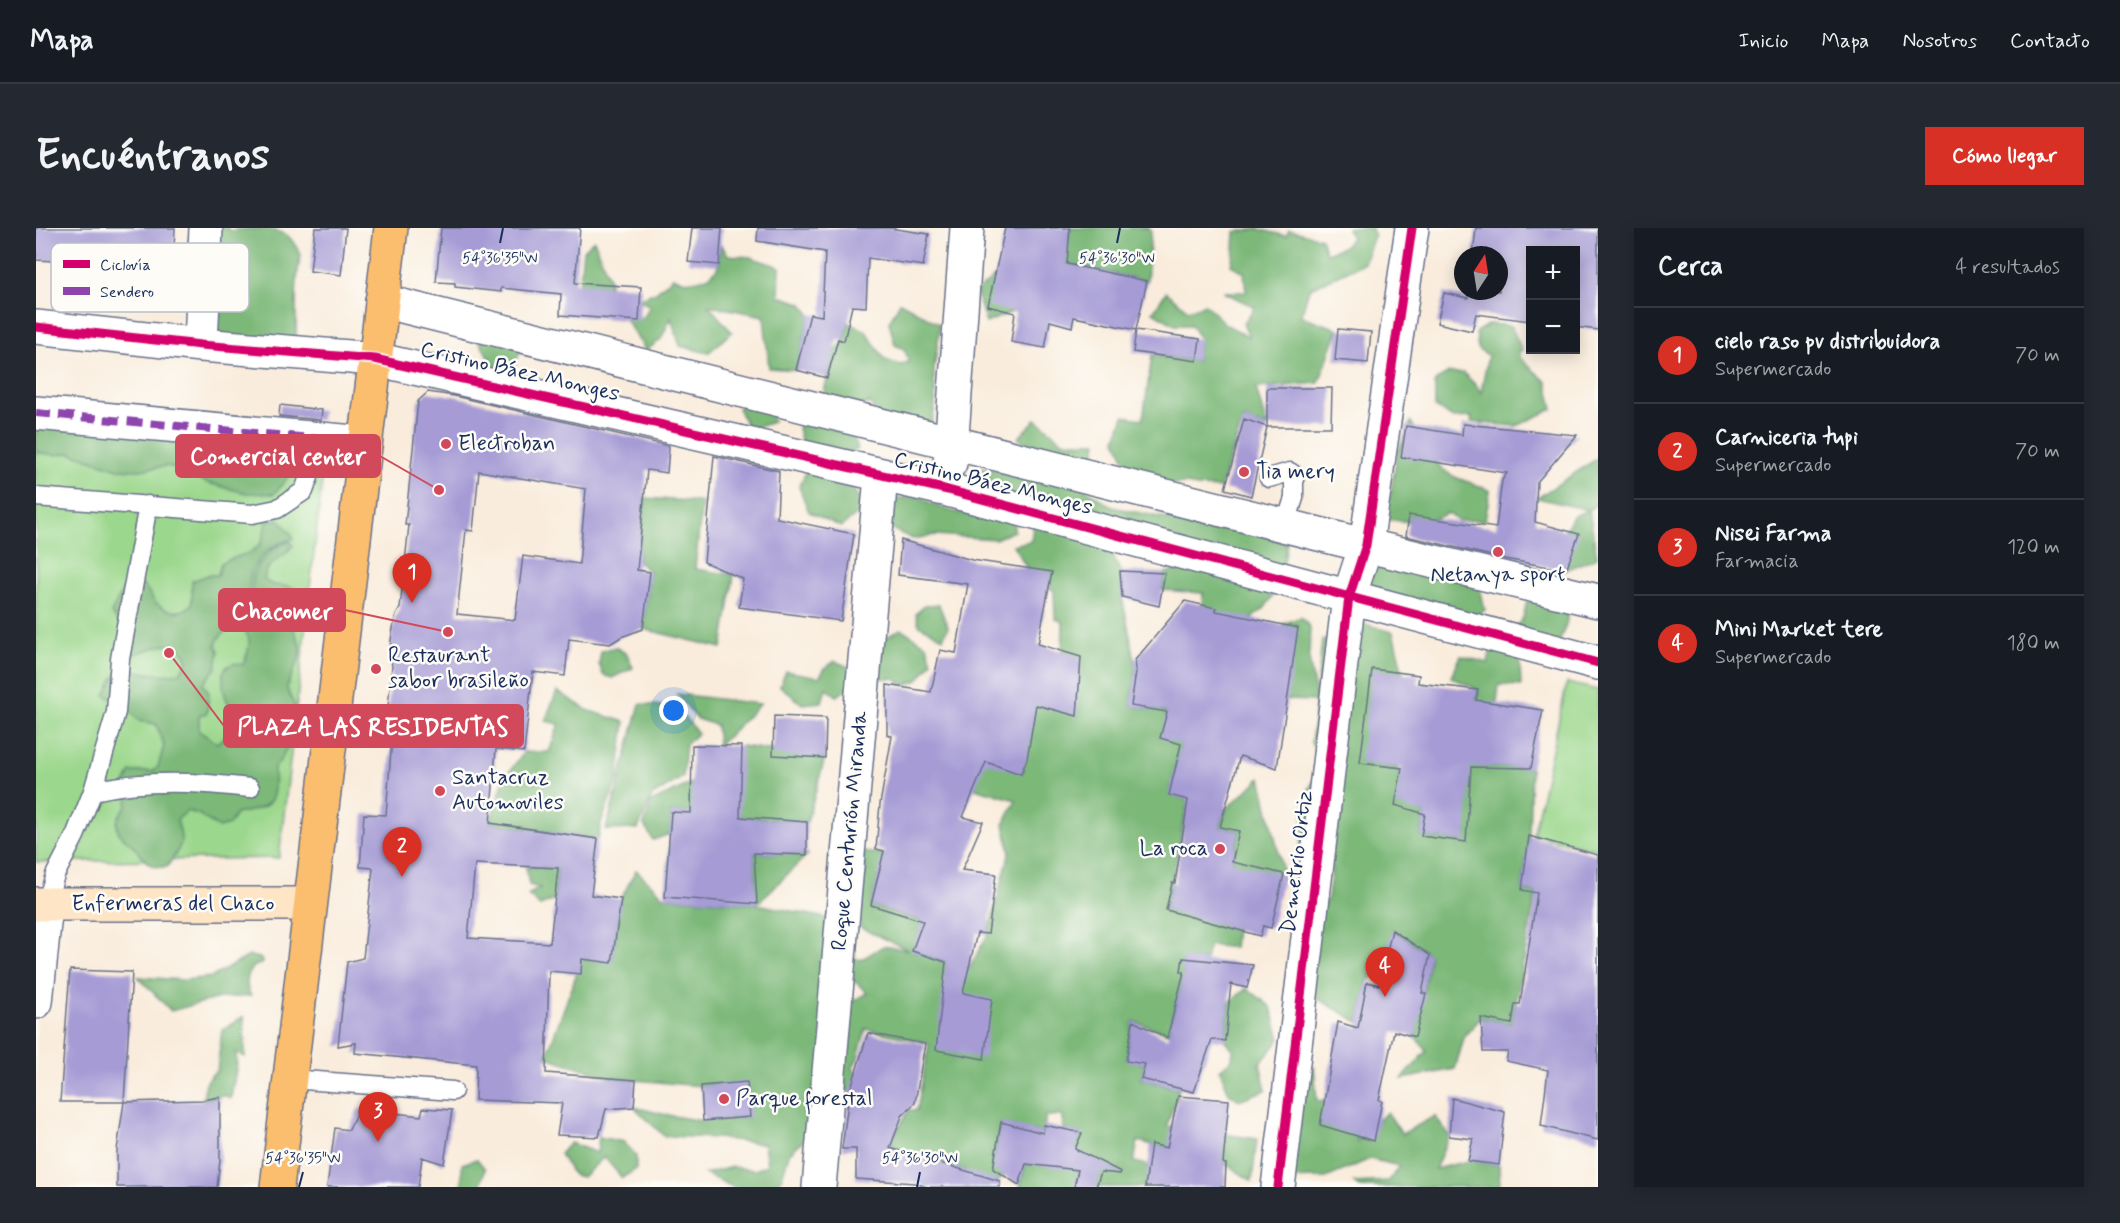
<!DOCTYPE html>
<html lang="es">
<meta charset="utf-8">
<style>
body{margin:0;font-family:Mynerve,sans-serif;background:#242831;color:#f1f3f6}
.controls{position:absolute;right:18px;top:18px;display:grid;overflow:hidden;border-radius:0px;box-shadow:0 3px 15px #0003}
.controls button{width:54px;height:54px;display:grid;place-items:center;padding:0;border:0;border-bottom:2px solid #363941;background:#171b24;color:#f1f3f6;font:30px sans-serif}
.compass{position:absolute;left:1418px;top:18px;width:54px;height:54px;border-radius:50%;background:#171b24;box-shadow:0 3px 15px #0003;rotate:12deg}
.you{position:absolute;left:638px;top:483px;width:21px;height:21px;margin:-15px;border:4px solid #fff;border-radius:50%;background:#1a73e8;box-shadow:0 0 0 9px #1a73e833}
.badge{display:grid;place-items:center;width:39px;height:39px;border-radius:50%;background:#d93025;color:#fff;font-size:20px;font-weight:700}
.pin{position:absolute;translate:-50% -50px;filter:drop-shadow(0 2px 3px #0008)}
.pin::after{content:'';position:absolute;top:32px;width:21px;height:18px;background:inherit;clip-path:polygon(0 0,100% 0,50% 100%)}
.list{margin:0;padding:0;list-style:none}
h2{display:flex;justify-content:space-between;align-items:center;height:78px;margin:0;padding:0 24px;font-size:26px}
h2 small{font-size:20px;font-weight:400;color:#9ea1a6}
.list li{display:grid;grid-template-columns:39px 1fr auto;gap:18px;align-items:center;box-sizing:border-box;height:96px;padding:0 24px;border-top:2px solid #363941}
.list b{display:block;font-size:22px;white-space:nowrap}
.list p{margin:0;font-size:20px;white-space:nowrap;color:#9ea1a6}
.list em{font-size:20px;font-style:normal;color:#9ea1a6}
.map{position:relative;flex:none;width:1562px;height:959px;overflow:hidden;border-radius:0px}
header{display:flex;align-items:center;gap:36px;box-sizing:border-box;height:84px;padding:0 30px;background:#171b24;border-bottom:2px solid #363941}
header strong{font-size:28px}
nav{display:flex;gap:33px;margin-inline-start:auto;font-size:21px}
.intro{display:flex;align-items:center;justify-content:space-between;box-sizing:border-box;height:144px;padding:0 36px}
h1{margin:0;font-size:42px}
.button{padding:15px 27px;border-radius:0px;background:#d93025;color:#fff;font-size:21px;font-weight:700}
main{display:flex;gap:36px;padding:0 36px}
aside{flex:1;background:#171b24;border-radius:0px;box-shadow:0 3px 15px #0003}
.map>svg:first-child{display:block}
.green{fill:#9bd78c;stroke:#5b8375;stroke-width:1.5}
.forest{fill:#7cb878;stroke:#4c746b;stroke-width:1.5;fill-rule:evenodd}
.building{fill:#a69bd5;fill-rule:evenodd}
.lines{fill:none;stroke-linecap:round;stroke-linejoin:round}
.service-casing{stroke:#69718a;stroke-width:21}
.minor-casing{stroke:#69718a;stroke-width:36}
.secondary-casing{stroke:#69718a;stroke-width:36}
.primary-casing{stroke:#69718a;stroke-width:36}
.service{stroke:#fff;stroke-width:18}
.minor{stroke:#fff;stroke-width:33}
.secondary{stroke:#fde5c5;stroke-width:33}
.primary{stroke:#fbbe6e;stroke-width:33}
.quiet{stroke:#8e44ad;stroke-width:8;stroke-dasharray:15 8;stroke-linecap:butt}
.cycleway-casing{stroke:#fdfcf7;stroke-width:13}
.cycleway{stroke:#d6006c;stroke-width:9}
.ticks{fill:none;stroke:#1b2f5e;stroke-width:2}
.poi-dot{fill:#d1495b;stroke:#fdfcf7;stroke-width:2}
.labels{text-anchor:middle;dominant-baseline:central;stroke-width:5;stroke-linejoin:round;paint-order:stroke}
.street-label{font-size:22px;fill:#1b2f5e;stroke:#fdfcf7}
.poi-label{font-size:22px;fill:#1b2f5e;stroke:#fdfcf7;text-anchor:start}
.key{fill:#fdfcf7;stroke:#b9bec9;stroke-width:1.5}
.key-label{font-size:16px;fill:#1b2f5e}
.ticks-label{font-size:15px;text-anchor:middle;fill:#1b2f5e;stroke:#fdfcf7;stroke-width:5;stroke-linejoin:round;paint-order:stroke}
.leader{fill:none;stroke:#d1495b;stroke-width:2}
.callout-dot{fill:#d1495b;stroke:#fdfcf7;stroke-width:2}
.callout{fill:#d1495b;stroke:#d1495b;stroke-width:2}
.callout-label{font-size:24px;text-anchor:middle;font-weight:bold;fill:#fff}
</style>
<header>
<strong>Mapa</strong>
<nav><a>Inicio</a><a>Mapa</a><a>Nosotros</a><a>Contacto</a></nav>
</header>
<div class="intro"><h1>Encuéntranos</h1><a class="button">Cómo llegar</a></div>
<main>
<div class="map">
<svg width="1562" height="959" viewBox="0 0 1562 959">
<rect width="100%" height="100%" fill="#fdfcf7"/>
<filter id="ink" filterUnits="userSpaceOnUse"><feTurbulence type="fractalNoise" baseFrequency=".0167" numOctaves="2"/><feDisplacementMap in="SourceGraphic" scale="12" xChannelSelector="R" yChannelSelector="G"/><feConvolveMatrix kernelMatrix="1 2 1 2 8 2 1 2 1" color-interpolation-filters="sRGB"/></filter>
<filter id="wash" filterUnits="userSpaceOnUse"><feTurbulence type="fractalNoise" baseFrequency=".008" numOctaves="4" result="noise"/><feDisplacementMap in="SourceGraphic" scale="24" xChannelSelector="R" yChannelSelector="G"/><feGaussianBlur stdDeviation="1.35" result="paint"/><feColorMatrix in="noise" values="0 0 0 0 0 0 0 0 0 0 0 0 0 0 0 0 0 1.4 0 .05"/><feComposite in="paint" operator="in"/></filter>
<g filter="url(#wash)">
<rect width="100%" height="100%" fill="#f9ecdc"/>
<path class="green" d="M0 192 290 220 243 630 0 634Z
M1531 455 1562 462V622L1497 607Z"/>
<path class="forest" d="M156 0H191L195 3C208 0 241 0 251 7 257 12 261 20 265 27 258 55 261 85 260 113L177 108V63L200 50 206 42C190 34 171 38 153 37L148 27Z
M1034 0H1110L1115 2 1111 53 986 25 1033 12Z
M1311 0H1336L1338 8 1328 35 1273 61 1265 88 1302 101 1283 155 1220 160 1231 199 1207 191 1184 260 1160 259 1152 256 1099 258 1080 211 1088 188 1107 191 1116 127 1161 133 1164 111 1155 97H1139L1117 84 1130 64 1152 82 1169 76 1189 96 1213 109 1207 96 1219 79 1187 64H1210L1208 44 1195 37 1198 21 1199 4 1223 1 1250 8 1253 2 1285 10 1290 25 1307 19 1316 10Z
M558 12 574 53 564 79 542 71 547 22Z
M685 17 692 27 714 29 744 39 743 68 765 75 774 86 760 142 733 140 728 88 672 77 696 104 672 125 644 118 635 90 625 111 610 123 589 91 608 89 614 77 599 72 620 64 637 49C651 56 676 54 683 36 685 31 684 23 685 17Z
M958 49 992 57 979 83 950 95 940 64Z
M864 74 903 96C904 112 899 127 898 143 898 161 902 178 895 195L846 196 834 175 799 185 788 163 798 124 808 113 813 95 829 102 849 132 865 137 873 133 868 121 859 117 853 94Z
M1453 96 1475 98 1486 122 1482 125 1486 132 1511 154 1517 181 1480 198 1435 194 1436 189 1417 190 1399 179V153L1413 145H1427L1441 158 1445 165 1452 127 1442 121 1440 104Z
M490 108 477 142 458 138 443 113Z
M0 172 263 224 260 237 256 244 238 266 210 265 172 255 160 250 150 242 131 238 103 242 82 241 34 225 18 227 0 224Z
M713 172 736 178 737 194 713 202 702 180Z
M771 189 814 200 822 221 808 229 766 216 762 200Z
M1000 191 1028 214H1061L1057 237 997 220 982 210Z
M1375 194C1386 213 1398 240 1419 249 1431 254 1443 257 1454 263L1449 292 1422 293 1412 285 1389 295 1345 291 1355 264 1361 226Z
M1562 230V275L1553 282 1561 329 1530 342 1511 334 1537 288 1552 282 1501 270Z
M1015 238 1076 279 1123 289 1208 298 1251 316 1247 339V352L1228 381 1205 398 1164 394 1167 365 1126 362 1129 345 1172 332 970 275 943 239 975 245Z
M772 239 814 254 828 281 805 299 773 284 763 259Z
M885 269C914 289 944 287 978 288V303L959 311 899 307 877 311 851 299 858 270Z
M609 270 666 274 659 341 698 347 686 420 607 401 614 344 602 333Z
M999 285 1067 304 1084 343 1086 369 1099 432 1100 443 1095 478 1147 487 1146 513 1133 566 1152 572 1130 682 1170 689 1200 700 1198 720 1174 717 1169 732 1152 731 1132 805 1097 793 1090 832 1109 836 1105 851 1143 861 1131 898 1221 911 1216 953 1190 936 1102 913 1098 934 1112 937V959H984L990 936 1031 940 1045 905 1027 901V888H1010L1007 905 965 895 959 929 968 948 953 959H929V942L879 928 867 951 854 928 857 910 873 882H881L893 815 830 801 821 832 817 839 826 863 813 864 787 843 780 900 753 926 746 949 740 959H697L669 946 696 939 719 942 731 937 728 916 682 910 628 908 598 879 631 887 667 893 713 889 711 855 665 858 577 850 510 829 546 731 576 734 585 671 600 642 629 669 720 676 718 625 771 627 721 676 801 692 798 724 825 732 847 718 873 722 825 700 821 678 826 668 813 654 829 648V640L821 637 823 624 864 627 842 649 835 677 887 694 877 723 932 742 952 706 974 623 968 596 980 572 939 560 903 524 1006 440 1026 436 1027 394 1019 390 1018 363 993 344 977 317 995 313ZM991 521 986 545 958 536ZM796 746 821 755 831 765 814 775Z
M243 291 257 308V311C239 315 224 326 216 343 213 350 214 360 213 368L192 373 193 399 182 411 180 418 183 423 180 440 167 456 173 465 171 485 163 487V503L181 515 194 503 200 481 191 473 187 461V445L190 439 199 435 207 437C225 397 198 406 196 375L216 370C217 362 216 352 218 345 223 333 240 314 254 314L257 317C248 331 231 332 228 351 241 366 266 346 267 381L259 388 257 399 265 419 264 428 251 458C251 467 259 472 258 481 257 491 250 499 248 509L252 518 243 534 238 540C240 578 235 579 200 586L193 597 183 600 162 586 151 583 141 592C149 617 145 618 131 639 111 641 108 630 97 618 90 610 81 609 81 596 81 580 99 583 88 558L95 544 117 543 122 539 128 517 120 496 103 493 88 477 69 467 77 451 88 439C104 446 127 448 144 445L152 432C139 404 118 422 97 426L90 422 84 396 75 385 90 356C96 355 102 354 108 358 113 362 115 369 119 374 130 384 145 388 156 376V353L172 347H182L185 335C199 327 220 328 226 312 228 306 229 300 231 293Z
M1354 331 1444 359 1449 382 1429 397 1330 362 1331 345Z
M1491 373 1510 374 1534 378 1530 396 1521 421 1475 406 1487 390Z
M889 377H903L912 399 907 410 883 397 880 386Z
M1265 389 1274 399 1273 431 1280 470 1286 413 1329 396 1357 404 1367 446 1324 535 1361 540 1391 573 1385 608 1429 614 1435 512 1442 462 1415 449 1425 428 1452 435 1457 410 1483 417 1485 458 1463 457 1453 539 1495 540 1493 608 1486 662 1500 665 1476 796 1445 790 1429 807 1419 841 1366 851 1391 823 1379 809 1394 727 1357 702 1347 740 1331 754 1323 794 1250 753 1292 669 1296 640 1263 632 1270 567 1287 534 1275 515 1280 473 1250 472 1241 417 1247 396Z
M865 401 891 417 896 434 882 452 869 457 858 450 837 451 847 411Z
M579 419 591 426 597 440 576 450 567 447 563 436 565 423Z
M799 433 819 442 813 460 801 468 790 460 786 474 766 476 744 458 750 443 783 449 789 440Z
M521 463 551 482 589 494 582 550 565 595 562 611 454 595 468 551 488 524H513L523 496 509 493Z
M641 466 724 476 682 518 680 497 661 491Z
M604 476 640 479 662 505 650 516 647 549 616 568 602 601 570 602Z
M706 518 789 530 771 594 635 584 634 606 617 612 608 597 615 574 656 555Z
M1225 550 1248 648 1239 667 1196 636 1203 603 1184 599 1190 581Z
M490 639 522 640 518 672 504 678 492 667 504 660 493 657Z
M213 728 224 730 227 735 216 739C210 749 209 758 215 768L183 770 135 783 102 749 147 752 176 749Z
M1211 760 1235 779 1244 811 1224 836 1230 862 1203 872 1193 865 1184 842 1196 831 1197 821 1189 813 1193 775Z
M208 788 209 829 200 824 201 836 195 870 187 867 167 872C168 859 170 850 181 843L186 802Z
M1278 838 1281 873 1323 876 1321 914 1351 884 1366 906 1399 888 1413 908 1399 941 1432 933 1463 937 1464 959H1323L1318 955 1353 953 1363 938 1334 931 1290 950 1229 951Z
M563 909 588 914 600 928V941L586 950 568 929 547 949 537 947 524 926 534 915 561 925Z
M441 931 449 941 444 959H423L426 956V936Z"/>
<g id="blocks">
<path class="building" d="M0 0H139L137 39 0 32Z
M279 0H310L305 47 274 43Z
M405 0H544L539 55 605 59 603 93 524 87 525 66 465 60V64L419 59V55L400 54Z
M656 0H686L683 37 652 34Z
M722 0H853L893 6 887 38 832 30 830 79 816 78 808 113 802 111 791 150 760 142 774 86 786 88 789 24 721 13Z
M969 0H1034L1031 36 1111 53 1100 102 1038 89 1036 99 1014 93 1009 120 975 114 979 85 952 78Z
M1440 0H1562V102L1539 99V22H1494V93L1440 86 1436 103 1401 95 1408 65 1432 70 1433 63H1463V27H1437Z
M1302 101 1335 104 1332 135 1299 132Z
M1100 102 1164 111 1161 133 1097 124Z
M1231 160H1296L1295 199H1231Z
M392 164 418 168 633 218 631 245 611 242 601 342 614 344 607 401 585 409 574 416 533 411 529 448 497 444 488 524 460 521 454 595 562 611 555 667 585 671 576 735 546 731 545 746 513 743 510 845 600 852 598 879 570 881 563 909 521 907 526 875 439 872 440 837 319 825 320 815 302 818 311 734 327 730 337 640 324 639 328 586 350 587 356 510 349 509 356 438 354 426 355 412 359 389 364 380 373 297H369L382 173ZM443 243 550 261 543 336 487 328 479 392 421 386 430 302 437 303ZM439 636 522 640 514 715 432 710Z
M244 177 286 182 285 192 243 188Z
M1208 191 1231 199 1215 268 1189 261Z
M1427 196 1541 207 1501 254 1499 294 1543 306 1530 342 1469 331 1370 308 1373 287 1460 300 1466 252 1471 245 1365 229 1370 198 1426 207Z
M678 228 743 243 741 290 818 306 805 393 703 379 707 351 668 334Z
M865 312 936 332 1016 344 1002 416 1045 429 1041 488 1000 477 991 531 985 546 950 534 927 589 947 594 926 642 960 646 952 706 941 705 927 765 956 771 948 831 900 822 910 734 876 723 887 693 835 677 848 623 840 621 844 576 856 508 851 507V457L895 464 904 422 920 425 932 356 862 347Z
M1084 343 1129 345 1123 378 1086 369Z
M1149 373 1180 380V383L1262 400 1241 540 1204 528 1184 599 1203 603 1196 634 1248 646 1235 700 1227 698 1224 708 1130 682 1136 655H1139L1152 572 1133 567 1145 516 1124 510 1131 484 1095 478 1100 443 1099 432Z
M1336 441 1383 447 1382 455 1442 462 1440 472 1507 482 1495 540 1435 539 1430 614 1385 608 1389 586 1359 577 1366 540 1324 535Z
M738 488 790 490 789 530 737 527Z
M656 517 706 518 704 589 771 594V627L718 625 721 676 629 669 635 584 655 585Z
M1493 608 1562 627V912L1505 898 1512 842 1470 833 1472 824H1447L1445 790 1476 796 1479 776H1484L1501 665 1486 662Z
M1356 702 1394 727 1386 765 1390 766 1379 809 1358 803 1343 872 1346 873 1338 913 1284 897 1302 794 1322 800 1331 754 1343 757Z
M1147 730 1217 737 1211 760 1195 756 1189 813 1176 811 1158 864 1105 851 1109 836 1090 833 1097 793 1131 810 1148 744 1145 743Z
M34 742 96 744 88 874H24Z
M832 805 889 816 879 875 866 888 854 920 964 953V959H891L879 955 820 951V921H806L813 866Z
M711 854 714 889 667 893 665 858Z
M1142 868 1193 872 1187 935 1190 936 1189 959H1109L1115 916 1131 920Z
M184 869V932L181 959H81V922L88 874 167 872Z
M1416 870 1469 884 1463 937 1432 933 1437 911 1413 908Z
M387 880 416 882 408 936 386 929 382 959H291L299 900 313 902 322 881 385 888Z
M965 894 1007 905 1008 897 1046 905 1039 921 1085 944 1084 946 1065 944 1060 959H1038L1042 942 990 936 983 957 957 941Z"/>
</g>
</g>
<g filter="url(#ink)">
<use href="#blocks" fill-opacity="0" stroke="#69718a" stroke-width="1.5"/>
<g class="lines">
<g class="service-casing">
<path id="service" d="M1233 250 1254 244 1258 247V270L1249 298
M0 269 216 286 241 281 268 263 286 212
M57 563C109 551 162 554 214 560
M10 676 19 647 39 608 57 563 80 484 84 431 112 277
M254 851 417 863"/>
</g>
<g class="minor-casing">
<path id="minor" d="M346 73 1303 311 1562 373
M0 99 165 117 339 131 912 262 1562 435
M165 117 170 0
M0 185 329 215
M914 235 931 0
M0 774 10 676
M783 959 845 248
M1242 959 1313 369 1330 317 1376 0"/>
</g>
<g class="secondary-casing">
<path id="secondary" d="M0 676H274"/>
</g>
<g class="primary-casing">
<path id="primary" d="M241 959 355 0"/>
</g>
<use href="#service" class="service"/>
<use href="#minor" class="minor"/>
<use href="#secondary" class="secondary"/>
<use href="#primary" class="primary"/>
<path class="quiet" d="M0 185 329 215"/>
<g class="cycleway-casing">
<path id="cycleway" d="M0 99 165 117 339 131 912 262 1562 435
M1242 959 1313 369 1330 317 1376 0"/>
</g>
<use href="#cycleway" class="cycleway"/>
</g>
</g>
<path class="ticks" d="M464 15 467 0M1081 15 1084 0M263 959 267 944M881 959 884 944"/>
<g class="poi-dot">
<circle cx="410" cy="216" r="6"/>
<circle cx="1208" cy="244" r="6"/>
<circle cx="1462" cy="324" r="6"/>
<circle cx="340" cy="441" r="6"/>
<circle cx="404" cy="563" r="6"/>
<circle cx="1184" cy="621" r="6"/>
<circle cx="688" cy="871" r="6"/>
</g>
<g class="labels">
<g class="street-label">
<text transform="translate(484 144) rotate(13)">Cristino Báez Monges</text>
<text transform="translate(957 256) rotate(14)">Cristino Báez Monges</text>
<text transform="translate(814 603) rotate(-85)">Roque Centurión Miranda</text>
<text transform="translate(1261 634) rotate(-83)">Demetrio Ortiz</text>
<text x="137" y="676">Enfermeras del Chaco</text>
</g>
<g class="poi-label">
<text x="422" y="216">Electroban</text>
<text x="1220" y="244">Tia mery</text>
<text x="1462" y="347" text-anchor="middle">Netanya sport</text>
<text x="352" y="428">Restaurant<tspan x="352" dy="25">sabor brasileño</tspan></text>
<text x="416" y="550">Santacruz<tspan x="416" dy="25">Automoviles</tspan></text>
<text x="1172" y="621" text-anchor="end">La roca</text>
<text x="700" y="871">Parque forestal</text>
</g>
</g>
<rect x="15" y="15" width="198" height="69" rx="9" class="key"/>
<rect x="27" y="32" width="27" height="8" fill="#d6006c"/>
<rect x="27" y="59" width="27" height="8" fill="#8e44ad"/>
<g class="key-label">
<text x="64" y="42">Ciclovía</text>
<text x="64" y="69">Sendero</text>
</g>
<g class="ticks-label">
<text x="464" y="35">54°36'35"W</text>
<text x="1081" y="35">54°36'30"W</text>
<text x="267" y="935">54°36'35"W</text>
<text x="884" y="935">54°36'30"W</text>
</g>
<path class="leader" d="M403 262L344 228M412 404L309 382M133 425L188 498"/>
<g class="callout-dot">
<circle cx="403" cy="262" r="6"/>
<circle cx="412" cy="404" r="6"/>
<circle cx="133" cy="425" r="6"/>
</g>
<g class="callout">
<rect x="140" y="207" width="204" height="42" rx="6"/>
<rect x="183" y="361" width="126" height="42" rx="6"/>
<rect x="188" y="477" width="299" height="42" rx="6"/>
</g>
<g class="callout-label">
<text x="242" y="236">Comercial center</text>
<text x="246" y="391">Chacomer</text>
<text x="337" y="507">PLAZA LAS RESIDENTAS</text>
</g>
</svg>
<div class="controls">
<button>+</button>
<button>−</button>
</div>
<svg class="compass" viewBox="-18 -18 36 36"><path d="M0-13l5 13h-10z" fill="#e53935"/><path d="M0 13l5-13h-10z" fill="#9ea1a6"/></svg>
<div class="you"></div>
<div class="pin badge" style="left:376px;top:375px">1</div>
<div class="pin badge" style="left:366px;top:649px">2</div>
<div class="pin badge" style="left:342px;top:914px">3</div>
<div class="pin badge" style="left:1349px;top:769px">4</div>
</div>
<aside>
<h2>Cerca<small>4 resultados</small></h2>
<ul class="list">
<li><span class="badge">1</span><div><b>cielo raso pv distribuidora</b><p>Supermercado</p></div><em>70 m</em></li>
<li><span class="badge">2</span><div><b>Carniceria tupi</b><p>Supermercado</p></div><em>70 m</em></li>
<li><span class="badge">3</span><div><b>Nisei Farma</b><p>Farmacia</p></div><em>120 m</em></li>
<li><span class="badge">4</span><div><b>Mini Market tere</b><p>Supermercado</p></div><em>180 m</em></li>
</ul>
</aside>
</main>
